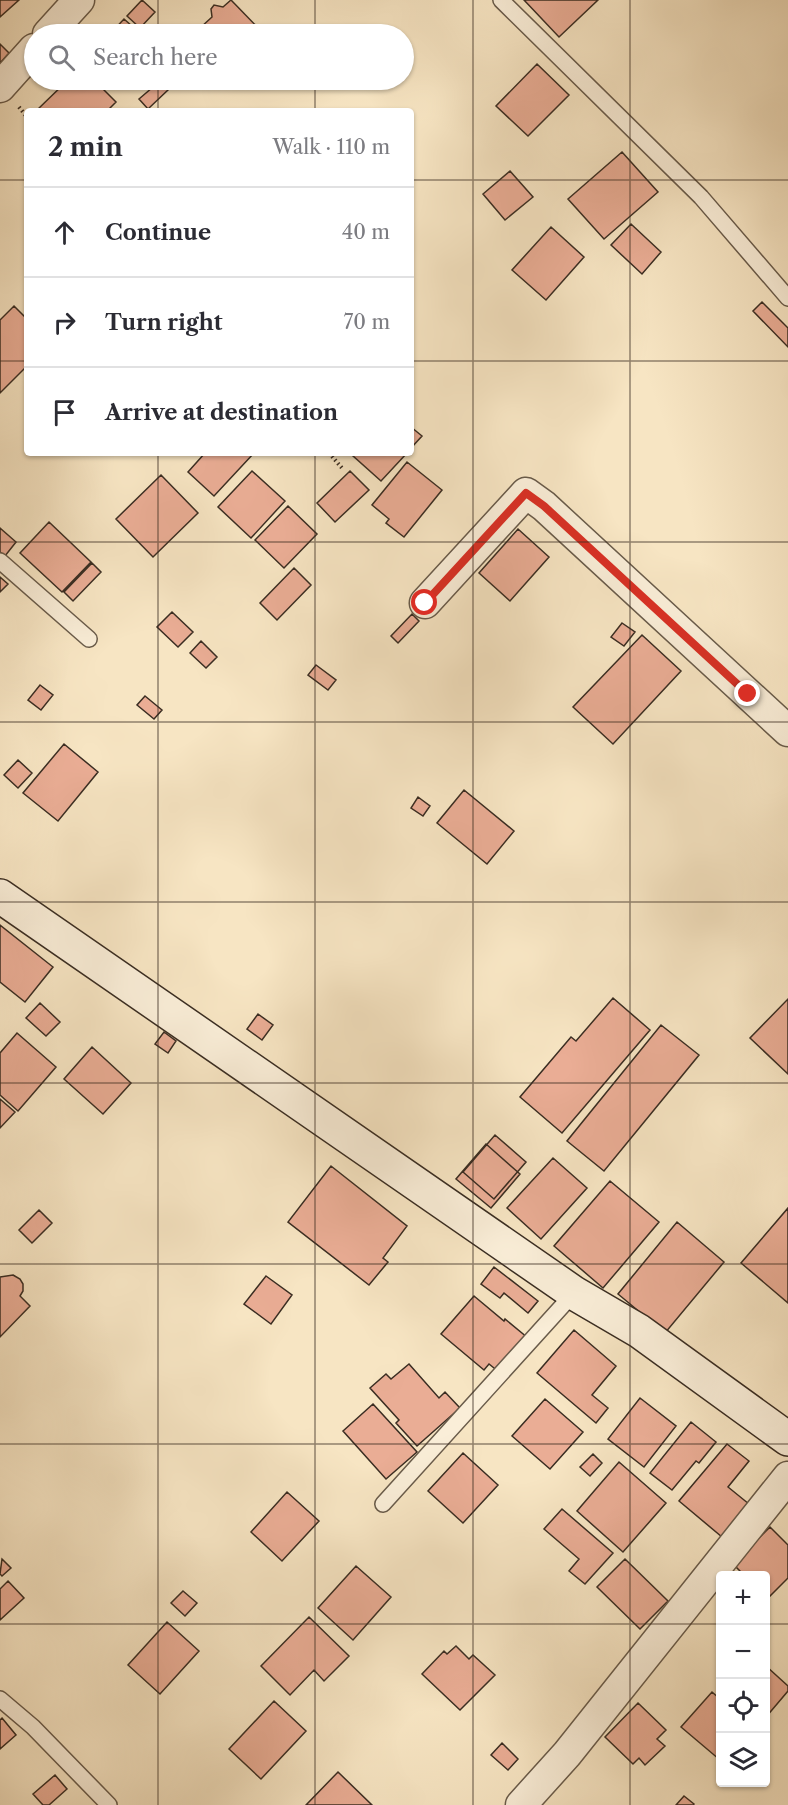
<!DOCTYPE html>
<meta charset="utf-8">
<style>
body{margin:0;font-family:"Libre Caslon Text",serif;background:#f7f7f7;color:#2b2b33}
.controls{position:absolute;right:18px;bottom:18px;display:grid;overflow:hidden;border-radius:6px;box-shadow:0 2px 4px #0004}
.controls button{width:54px;height:54px;display:grid;place-items:center;padding:0;border:0;border-bottom:2px solid #e1e1e2;background:#fff;color:#2b2b33;font:30px sans-serif}
.stop{position:absolute;width:18px;height:18px;margin:-14px;border:4px solid #d93025;border-radius:50%;background:#fff}
.stop.end{background:#d93025;border-color:#fff;box-shadow:0 2px 6px #0008}
.list{margin:0;padding:0;list-style:none}
h2{display:flex;justify-content:space-between;align-items:center;height:78px;margin:0;padding:0 24px;font-size:26px}
h2 small{font-size:20px;font-weight:400;color:#7c7c81}
.list li{display:grid;grid-template-columns:39px 1fr auto;gap:18px;align-items:center;box-sizing:border-box;height:90px;padding:0 24px;border-top:2px solid #e1e1e2}
.list b{display:block;font-size:22px;white-space:nowrap}
.list em{font-size:20px;font-style:normal;color:#7c7c81}
.icon{flex:none;width:33px;height:33px;fill:none;stroke:currentColor;stroke-width:2;stroke-linecap:round;stroke-linejoin:round}
.map{position:relative;flex:none;width:788px;height:1805px;overflow:hidden}
.search{position:absolute;background:#fff;box-shadow:0 2px 4px #0004;left:24px;top:24px;width:390px;height:66px;display:flex;align-items:center;gap:15px;box-sizing:border-box;padding:0 21px;border-radius:33px;color:#7c7c81;font-size:22px}
.panel{position:absolute;background:#fff;box-shadow:0 2px 4px #0004;left:24px;top:108px;width:390px;height:348px;border-radius:6px}
.map>svg:first-child{display:block}
.building{fill:#eaad95;stroke:#3a2d22;stroke-width:1.5}
.lines{fill:none;stroke-linecap:round;stroke-linejoin:round}
.lane-casing{stroke:#695b4a;stroke-width:18}
.street-casing{stroke:#695b4a;stroke-width:33}
.secondary-casing{stroke:#3a2d22;stroke-width:36}
.path{stroke:#3a2d22;stroke-width:4;stroke-dasharray:1.5 3;stroke-linecap:butt}
.lane{stroke:#faeed8;stroke-width:15}
.street{stroke:#faeed8;stroke-width:30}
.secondary{stroke:#faeed8;stroke-width:33}
.route{stroke:#d93025;stroke-width:8}
.grid{fill:none;stroke:#3a2d22;stroke-width:1.5;stroke-opacity:0.55}
</style>
<div class="map">
<svg width="788" height="1805" viewBox="0 0 788 1805">
<rect width="100%" height="100%" fill="#f7e5c3"/>
<filter id="stains"><feTurbulence type="fractalNoise" baseFrequency=".00333" numOctaves="4"/><feColorMatrix values="0 0 0 0 .2 0 0 0 0 .09 0 0 0 0 .02 0 0 0 .5 -.17"/></filter>
<radialGradient id="worn" r=".72"><stop offset=".6" stop-color="#630" stop-opacity="0"/><stop offset="1" stop-color="#630" stop-opacity=".3"/></radialGradient>
<path class="building" d="M0 0H19L0 17Z
M142 0 155 12 140 28 127 16Z
M231 0 264 34H206L200 28 212 17 211 9 214 5 223 7Z
M524 0H598L559 37Z
M124 19 141 34H110Z
M0 44 9 53 0 63Z
M537 64 569 95 528 136 496 106Z
M68 80H94L116 102 107 111H36Z
M107 80H123L116 87Z
M160 81 168 90 148 109 139 99Z
M622 152 658 192 604 239 568 199Z
M510 171 533 197 505 220 483 194Z
M631 224 661 252 642 274 611 245Z
M551 227 584 257 546 300 512 270Z
M762 302 788 328V347L753 311Z
M14 306 27 319V366L0 393V320Z
M411 427 422 436 411 448Z
M205 453H254L214 496 188 472Z
M353 453H407L381 481 352 455Z
M407 462 442 490 404 537 386 523 389 519 372 505Z
M252 471 285 501 251 538 218 507Z
M350 471 369 490 335 522 317 503Z
M161 475 198 513 153 557 116 519Z
M288 506 317 534 284 568 255 540Z
M49 522 91 562 62 592 20 553Z
M0 528 16 542 5 556 0 552Z
M518 529 549 557 510 601 479 573Z
M92 563 101 572 73 601 64 592Z
M294 568 311 585 277 620 260 603Z
M0 577 8 584 0 592Z
M172 612 193 632 178 647 157 627Z
M412 614 419 621 398 643 391 636Z
M622 623 635 632 624 646 611 637Z
M642 635 681 671 613 744 573 707Z
M201 641 217 657 206 668 190 653Z
M316 665 336 680 328 690 308 675Z
M40 685 53 695 41 710 28 700Z
M145 696 162 710 154 719 137 705Z
M64 744 98 772 58 821 23 793Z
M18 760 32 773 18 788 4 775Z
M464 790 514 831 487 864 437 823Z
M418 797 430 806 423 816 411 808Z
M0 925 53 967 25 1002 0 982Z
M613 998 650 1030 562 1133 520 1097 571 1037 576 1041Z
M788 999V1074L750 1038Z
M40 1003 60 1022 46 1036 26 1018Z
M258 1014 273 1025 262 1040 247 1029Z
M661 1025 699 1055 604 1171 567 1141Z
M164 1032 176 1041 168 1053 155 1044Z
M17 1033 56 1067 18 1111 0 1095V1053Z
M92 1047 131 1083 103 1114 64 1079Z
M0 1099 15 1112 0 1128Z
M495 1135 526 1162 494 1199 463 1172Z
M486 1144 520 1174 491 1208 456 1179Z
M553 1158 587 1188 541 1239 507 1208Z
M331 1166 407 1226 383 1258 388 1262 369 1285 288 1222Z
M610 1181 659 1222 603 1288 554 1246Z
M788 1208V1303L741 1263Z
M39 1210 52 1223 32 1243 19 1230Z
M677 1222 724 1262 665 1333 618 1294Z
M494 1267 538 1301 528 1313 504 1293 500 1298 481 1284Z
M13 1275 20 1279 23 1284V1291L20 1296 30 1306 0 1337V1277Z
M266 1276 292 1295 271 1324 244 1304Z
M474 1296 504 1321 505 1319 528 1338 499 1372 489 1364 484 1370 441 1334Z
M574 1330 616 1366 592 1395 608 1408 596 1423 537 1373Z
M409 1364 439 1398 445 1392 460 1408 417 1446 396 1423 399 1420 370 1388 386 1374 391 1379Z
M640 1398 676 1426 644 1467 608 1439Z
M545 1399 583 1432 550 1469 512 1436Z
M373 1404 417 1452 386 1479 343 1431Z
M691 1422 716 1442 699 1463 696 1461 672 1490 650 1473Z
M727 1444 749 1461 728 1487 749 1504 722 1537 679 1501Z
M463 1453 498 1485 463 1523 428 1491Z
M593 1454 602 1463 590 1476 580 1467Z
M619 1462 666 1503 623 1552 577 1511Z
M287 1492 319 1521 282 1561 251 1532Z
M562 1509 613 1553 585 1584 569 1571 579 1559 544 1529Z
M770 1527 788 1545V1578L768 1598 766 1595V1576H745L733 1564Z
M2 1559 11 1568 2 1576 0 1574Z
M625 1559 668 1601 640 1629 597 1587Z
M356 1566 391 1597 353 1640 318 1608Z
M8 1581 24 1598 0 1620V1589Z
M183 1591 197 1603 185 1616 171 1603Z
M309 1617 349 1656 324 1681 314 1670 290 1695 261 1666Z
M167 1622 199 1651 160 1694 128 1665Z
M456 1646 469 1659 473 1655 495 1675 460 1710 422 1674 444 1651 447 1654Z
M766 1666 788 1686V1691L766 1717Z
M712 1692 720 1699V1760L681 1727Z
M274 1701 306 1731 261 1779 229 1749Z
M638 1703 666 1730 657 1739 665 1746 645 1765 639 1758 633 1764 605 1737Z
M2 1718 16 1735 0 1749V1720Z
M502 1743 518 1759 508 1770 491 1755Z
M338 1772 372 1805H306Z
M55 1775 67 1789 49 1805H43L33 1794Z
M684 1796 694 1804 693 1805H676Z"/>
<g class="lines">
<g class="lane-casing">
<path id="lane" d="M501 0 701 197 788 298
M0 561 89 639
M383 1504 574 1293
M0 1699 33 1727 109 1805"/>
</g>
<g class="street-casing">
<path id="street" d="M48 34 79 0
M0 87 34 49
M425 603 526 493 544 506 788 731
M521 1805 567 1754 788 1477"/>
</g>
<g class="secondary-casing">
<path id="secondary" d="M0 896 574 1293 639 1331 788 1439"/>
</g>
<path class="path" d="M19 107 27 117
M329 453 342 468"/>
<use href="#lane" class="lane"/>
<use href="#street" class="street"/>
<use href="#secondary" class="secondary"/>
</g>
<g class="lines">
<path class="route" d="M425 603 526 493 544 506 748 694"/>
</g>
<path class="grid" d="M158 0V34M315 0V34M473 0V1805M630 0V1805M158 80V111M315 80V111M0 180H27M411 180H788M0 361H27M411 361H788M158 453V1805M315 453V1805M0 542H788M0 722H788M0 902H788M0 1083H788M0 1264H788M0 1444H788M0 1624H720M766 1624H788"/>
<rect width="100%" height="100%" filter="url(#stains)"/>
<rect width="100%" height="100%" fill="url(#worn)"/>
</svg>
<div class="controls">
<button>+</button>
<button>−</button>
<button><svg class="icon" aria-label="locate" viewBox="0 0 24 24"><circle cx="12" cy="12" r="6"/><path d="M12 2v4M12 18v4M2 12h4M18 12h4"/></svg></button>
<button><svg class="icon" aria-label="layers" viewBox="0 0 24 24"><path d="M12 4l9 5-9 5-9-5zM3 14l9 5 9-5"/></svg></button>
</div>
<div class="stop" style="left:425px;top:603px"></div>
<div class="stop end" style="left:748px;top:694px"></div>
<div class="search"><svg class="icon" aria-label="search" viewBox="0 0 24 24"><circle cx="10" cy="10" r="6"/><path d="M15 15l6 6"/></svg>Search here</div>
<section class="panel">
<h2>2 min<small>Walk · 110 m</small></h2>
<ul class="list">
<li><svg class="icon" aria-label="ahead" viewBox="0 0 24 24"><path d="M12 20V5M6 11l6-6 6 6"/></svg><div><b>Continue</b></div><em>40 m</em></li>
<li><svg class="icon" aria-label="right" viewBox="0 0 24 24"><path d="M7 20v-9h11M14 6l5 5-5 5"/></svg><div><b>Turn right</b></div><em>70 m</em></li>
<li><svg class="icon" aria-label="arrive" viewBox="0 0 24 24"><path d="M6 21V4h12l-3 4 3 4H6"/></svg><div><b>Arrive at destination</b></div></li>
</ul>
</section>
</div>
